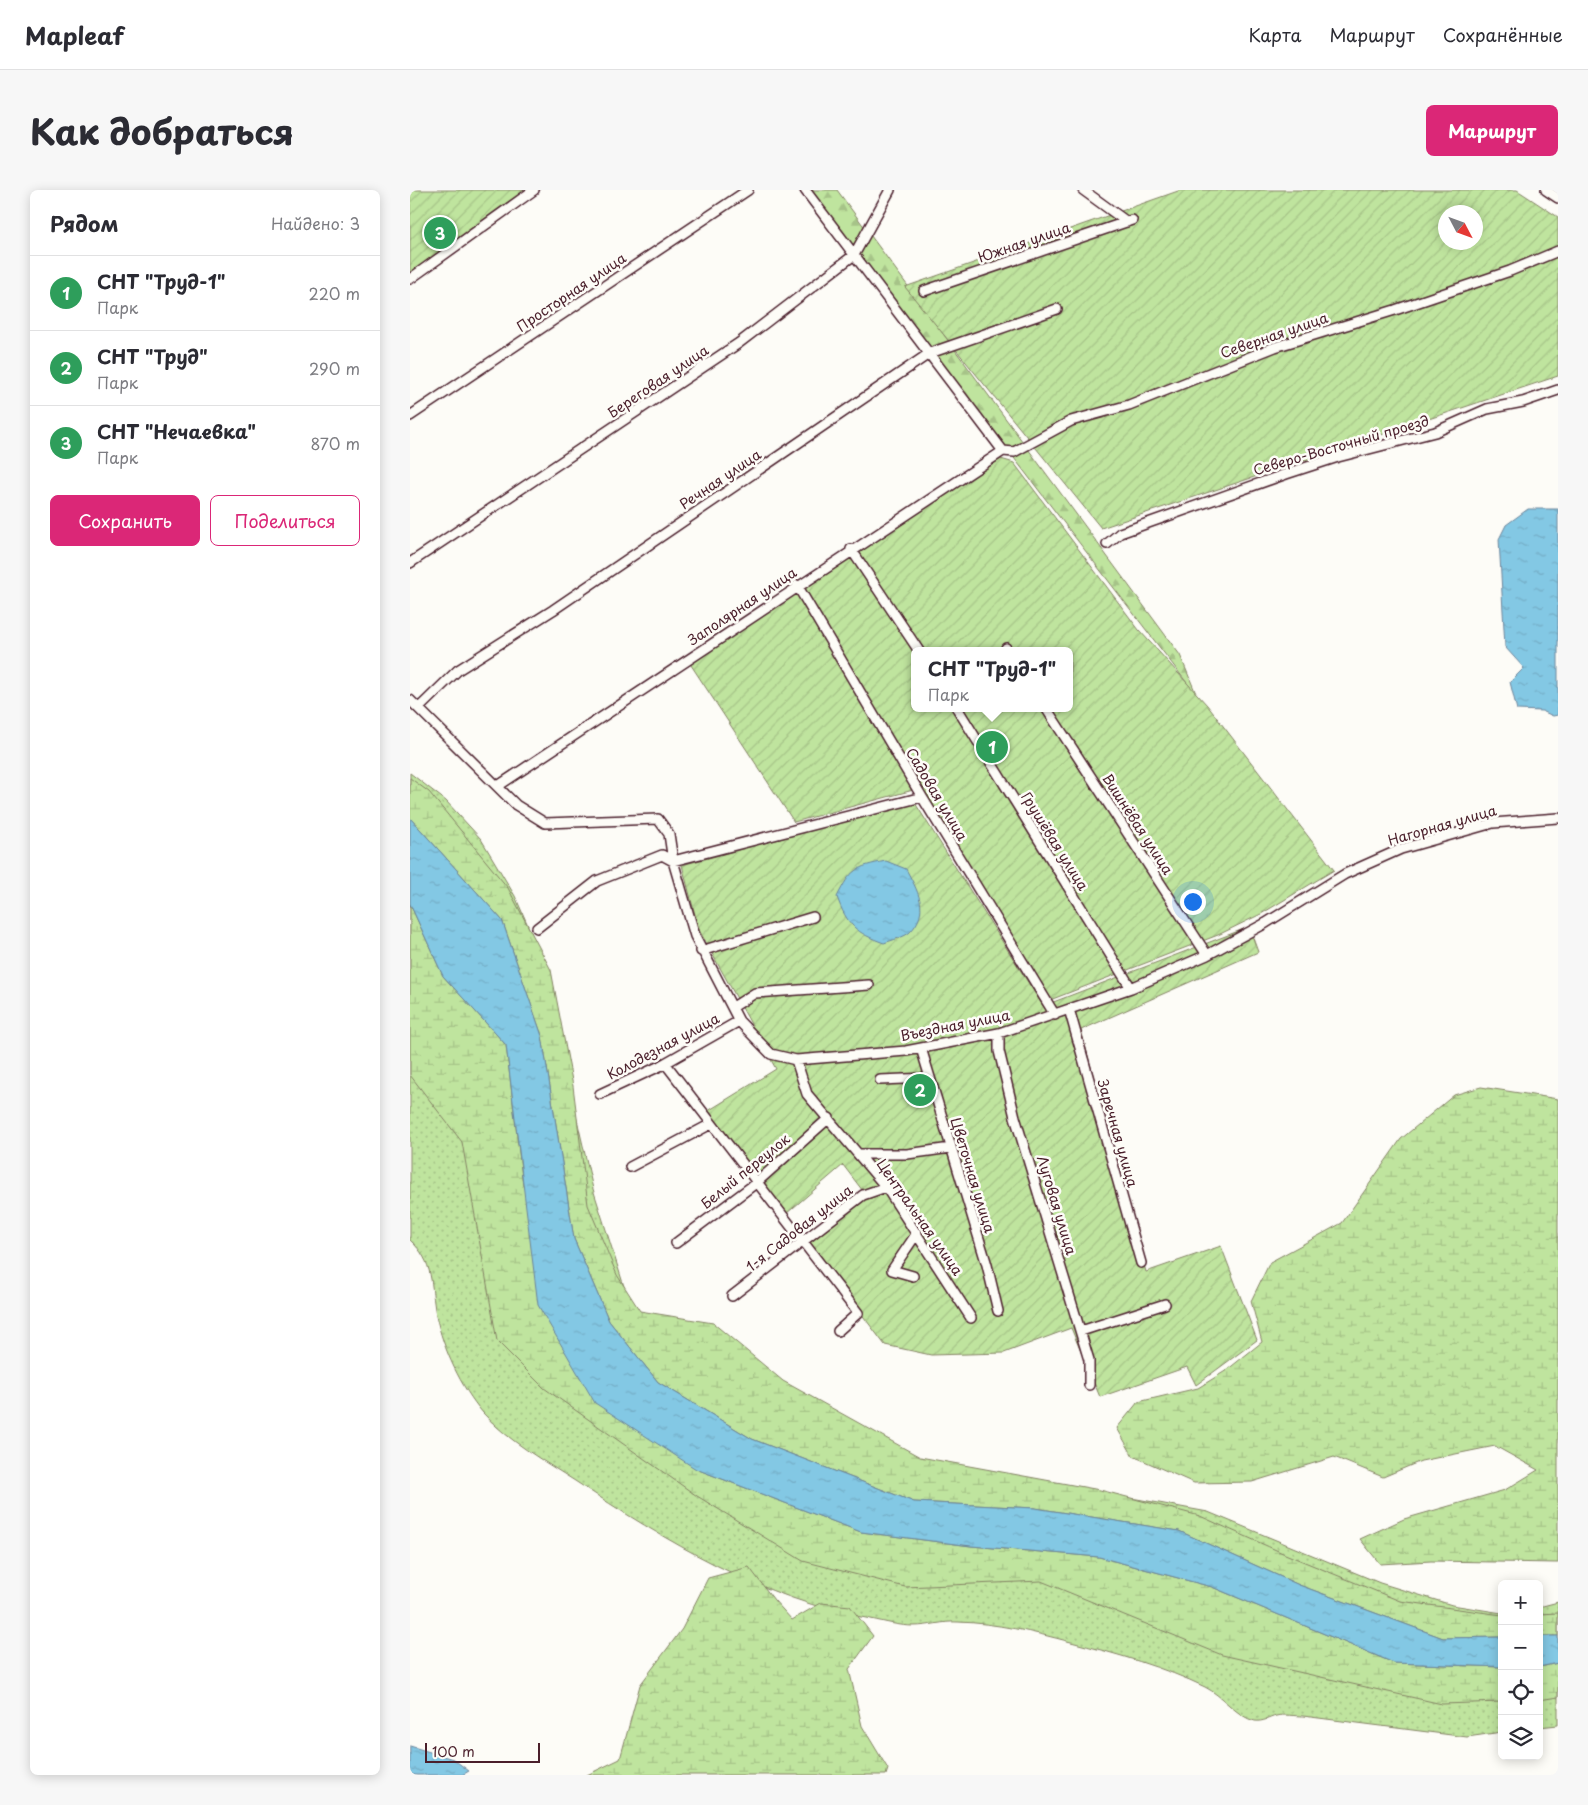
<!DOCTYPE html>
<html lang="ru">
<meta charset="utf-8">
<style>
body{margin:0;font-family:"Playpen Sans",sans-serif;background:#f7f7f7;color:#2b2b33}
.controls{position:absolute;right:15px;bottom:15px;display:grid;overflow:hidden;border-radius:8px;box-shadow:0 2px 12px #0003}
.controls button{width:45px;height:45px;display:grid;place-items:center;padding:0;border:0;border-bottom:1px solid #e1e1e2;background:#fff;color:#2b2b33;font:25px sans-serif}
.compass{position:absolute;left:1028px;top:15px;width:45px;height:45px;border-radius:50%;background:#fff;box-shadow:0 2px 12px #0003;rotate:131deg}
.scale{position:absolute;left:15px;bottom:12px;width:115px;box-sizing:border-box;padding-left:5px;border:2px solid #4a1f2b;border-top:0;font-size:14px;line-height:18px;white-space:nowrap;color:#4a1f2b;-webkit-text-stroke:4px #fdfcf7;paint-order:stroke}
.you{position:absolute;left:782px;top:711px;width:18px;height:18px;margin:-12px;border:4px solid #fff;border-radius:50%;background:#1a73e8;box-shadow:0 0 0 8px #1a73e833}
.badge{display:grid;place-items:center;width:32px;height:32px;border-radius:50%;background:#db2777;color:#fff;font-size:16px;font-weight:700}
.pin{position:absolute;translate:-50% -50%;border:2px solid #fff;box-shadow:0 1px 5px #0006}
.popup{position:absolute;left:501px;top:457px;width:162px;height:65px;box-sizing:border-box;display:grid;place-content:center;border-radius:8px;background:#fff;filter:drop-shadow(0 1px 4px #0005);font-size:16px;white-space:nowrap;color:#7c7c81}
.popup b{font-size:19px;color:#2b2b33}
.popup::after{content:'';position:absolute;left:50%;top:100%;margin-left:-10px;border:10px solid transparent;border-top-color:#fff}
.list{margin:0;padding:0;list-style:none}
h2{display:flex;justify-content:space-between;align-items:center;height:65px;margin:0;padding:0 20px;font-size:21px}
h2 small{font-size:16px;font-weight:400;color:#7c7c81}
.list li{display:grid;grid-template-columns:32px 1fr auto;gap:15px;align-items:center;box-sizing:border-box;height:75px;padding:0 20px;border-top:1px solid #e1e1e2}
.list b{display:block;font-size:19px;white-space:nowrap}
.list p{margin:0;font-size:16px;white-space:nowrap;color:#7c7c81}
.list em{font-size:16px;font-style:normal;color:#7c7c81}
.actions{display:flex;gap:10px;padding:15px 20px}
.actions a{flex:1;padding:11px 0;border:1px solid #db2777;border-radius:8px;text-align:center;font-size:18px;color:#db2777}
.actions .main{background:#db2777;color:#fff}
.icon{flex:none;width:28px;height:28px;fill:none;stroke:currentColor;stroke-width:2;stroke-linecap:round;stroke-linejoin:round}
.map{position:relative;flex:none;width:1148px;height:1585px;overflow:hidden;border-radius:8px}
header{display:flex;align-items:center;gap:30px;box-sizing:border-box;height:70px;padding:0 25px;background:#fff;border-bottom:1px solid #e1e1e2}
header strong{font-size:24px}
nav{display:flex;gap:28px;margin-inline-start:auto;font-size:18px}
.intro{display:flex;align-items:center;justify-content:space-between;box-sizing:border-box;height:120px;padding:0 30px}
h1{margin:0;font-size:35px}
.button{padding:12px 22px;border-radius:8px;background:#db2777;color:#fff;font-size:18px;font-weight:700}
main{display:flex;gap:30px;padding:0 30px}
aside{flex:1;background:#fff;border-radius:8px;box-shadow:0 2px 12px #0003}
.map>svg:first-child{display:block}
.grass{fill:url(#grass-dots);stroke:#848264}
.forest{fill:url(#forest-firs);stroke:#848264}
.wetland{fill:url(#wetland-marsh);stroke:#848264}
.garden{fill:url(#garden-furrows);stroke:#848264;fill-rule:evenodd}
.water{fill:url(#water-ripples);stroke:#6c849a}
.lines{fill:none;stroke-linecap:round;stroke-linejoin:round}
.minor-casing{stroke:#4a1f2b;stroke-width:12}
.minor{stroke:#fdfcf7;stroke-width:9}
.labels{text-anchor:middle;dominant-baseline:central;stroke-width:5;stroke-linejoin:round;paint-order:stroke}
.street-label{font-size:14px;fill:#4a1f2b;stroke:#fdfcf7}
</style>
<header>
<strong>Mapleaf</strong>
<nav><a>Карта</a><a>Маршрут</a><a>Сохранённые</a></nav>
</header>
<div class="intro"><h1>Как добраться</h1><a class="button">Маршрут</a></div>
<main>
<aside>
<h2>Рядом<small>Найдено: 3</small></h2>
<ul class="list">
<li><span class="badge" style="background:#2e9e5b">1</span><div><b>СНТ &quot;Труд-1&quot;</b><p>Парк</p></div><em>220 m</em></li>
<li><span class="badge" style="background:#2e9e5b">2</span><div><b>СНТ &quot;Труд&quot;</b><p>Парк</p></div><em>290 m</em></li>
<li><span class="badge" style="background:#2e9e5b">3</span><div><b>СНТ &quot;Нечаевка&quot;</b><p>Парк</p></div><em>870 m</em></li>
</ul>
<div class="actions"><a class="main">Сохранить</a><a>Поделиться</a></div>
</aside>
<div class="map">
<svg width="1148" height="1585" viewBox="0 0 1148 1585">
<defs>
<pattern id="grass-dots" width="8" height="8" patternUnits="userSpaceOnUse" patternTransform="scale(1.25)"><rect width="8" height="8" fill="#bfe49e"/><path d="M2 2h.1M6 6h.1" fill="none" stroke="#a6c388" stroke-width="1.8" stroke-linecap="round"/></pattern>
<pattern id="forest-firs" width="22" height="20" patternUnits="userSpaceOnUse" patternTransform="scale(1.25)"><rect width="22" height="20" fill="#bfe49e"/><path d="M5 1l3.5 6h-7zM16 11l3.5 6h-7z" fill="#a6c388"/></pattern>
<pattern id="wetland-marsh" width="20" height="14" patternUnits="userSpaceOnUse" patternTransform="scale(1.25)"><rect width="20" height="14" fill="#bfe49e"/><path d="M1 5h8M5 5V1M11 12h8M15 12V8" fill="none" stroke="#a6c388"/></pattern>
<pattern id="garden-furrows" width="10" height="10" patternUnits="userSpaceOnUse" patternTransform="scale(1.25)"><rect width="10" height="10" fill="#bfe49e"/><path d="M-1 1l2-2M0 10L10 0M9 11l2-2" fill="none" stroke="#a6c388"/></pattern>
<pattern id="water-ripples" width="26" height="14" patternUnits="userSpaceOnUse" patternTransform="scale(1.25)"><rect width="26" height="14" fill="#83c8e4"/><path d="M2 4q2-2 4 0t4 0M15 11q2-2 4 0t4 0" fill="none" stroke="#73abc4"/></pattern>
</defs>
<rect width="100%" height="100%" fill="#fdfcf7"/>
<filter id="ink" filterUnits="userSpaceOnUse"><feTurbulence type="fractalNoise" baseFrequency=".02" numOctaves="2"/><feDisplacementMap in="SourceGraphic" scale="10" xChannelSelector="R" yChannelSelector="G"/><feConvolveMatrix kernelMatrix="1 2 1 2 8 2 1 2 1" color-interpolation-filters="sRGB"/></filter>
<g filter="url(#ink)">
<path class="grass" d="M0 583 36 611 71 649 105 706 127 756 183 999 219 1112 236 1136 452 1254 631 1299 727 1309 798 1322 970 1393 1042 1415 1092 1423V1542L1057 1547 893 1526C885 1526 874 1524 866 1526 859 1528 853 1532 845 1531 827 1527 813 1506 795 1497 756 1478 704 1463 661 1452 623 1442 586 1433 548 1432 533 1431 519 1436 504 1436 490 1436 475 1432 461 1429 353 1410 256 1351 165 1291 134 1271 98 1251 73 1223 51 1197 33 1159 26 1125 20 1094 25 1073 0 1050Z
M1148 1412V1535L1129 1537V1417Z"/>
<path class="forest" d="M398 0H427L770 465 787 506Z"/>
<path class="wetland" d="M0 588 19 602 98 698 141 780 163 896 178 1015 207 1085 230 1121 303 1133 373 1191 510 1267 690 1300 790 1326 875 1364 990 1411 1092 1425V1447L1033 1448 889 1395 769 1341 625 1318 504 1312 342 1249 248 1192 199 1131 164 1049 132 846 92 730 0 628Z
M0 714 33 786 96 855 113 996 286 1279 451 1342 561 1356 689 1367 802 1397 984 1473 1092 1477V1512L1032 1514 812 1465 631 1391 495 1397 393 1371 287 1306 134 1198 87 1151 52 952 0 885Z
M1071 897 1148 909V1373L1021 1371 970 1374 950 1349 994 1329 1095 1300 1128 1280 1085 1256 1011 1271 973 1287 924 1267 842 1292 784 1293 723 1266 707 1238 728 1212 788 1198 817 1180 852 1152 841 1111 860 1072 932 1033 991 949 1044 905Z
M339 1377 364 1410 382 1430 411 1413 440 1416 463 1446 439 1479 452 1536 478 1579 476 1585H177L210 1569 230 1495 272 1439 298 1388Z
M1148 1423V1446H1129V1424Z
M1148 1473V1507L1129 1510V1477Z"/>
<path class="garden" d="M0 0H122L0 86Z
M771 0H1107L1148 27V186L691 338 495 97ZM1036 22H1066V52H1036Z
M591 269 604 273 729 440 797 515 924 680 851 724 808 745 640 810 507 599 384 632 279 472ZM504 461H660V518H504Z
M505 613 633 816 839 737 848 762 671 840 736 1082 811 1056 847 1150 786 1195 777 1177 690 1207 661 1138 594 1163 521 1165 475 1155 398 1053 456 1005 433 975 376 1024 298 921 366 879 289 740 272 675Z"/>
<path class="water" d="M1118 319H1148V525L1143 526 1132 521 1107 520 1100 492 1114 478 1095 457 1089 349 1096 335Z
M0 628 92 730 132 846 164 1049 199 1131 248 1192 342 1249 504 1312 625 1318 769 1341 889 1395 1033 1448 1092 1447V1477L984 1473 802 1397 689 1367 561 1356 451 1342 286 1279 185 1213 128 1115 96 855 33 786 0 714Z
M476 671 496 679C507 700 521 721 500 742 495 747 482 750 474 753 446 743 437 735 427 707 441 679 445 677 476 671Z
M1129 1446H1148V1473L1129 1477Z
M0 1556 43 1569 59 1581 52 1585H3L0 1583Z"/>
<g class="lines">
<g class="minor-casing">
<path id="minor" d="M395 0 593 261
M673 0 717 32
M1136 0 1148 8
M0 89 124 0
M514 101 722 30
M0 226 338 0
M593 261 604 262 661 231 719 215 865 157 985 120 1100 81 1148 61
M697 354 710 343 876 284 928 267 1025 242 1077 219 1113 212 1148 200
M441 359 509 461
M0 373 329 153 444 65 480 0
M387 395 512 607 645 825
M596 458 598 461
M0 510 106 615 135 633 248 629 259 644 263 671 285 746 329 831 361 864 386 870 496 861 589 843 721 798 797 765 856 733 935 684 991 659 1083 633 1148 628
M9 518 48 480 143 420 520 163 647 119
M547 518 721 798
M636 518 797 765
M88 596 593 261
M127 738 187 691 252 665 263 671 512 607
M291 761 403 727
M323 817 345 803 459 795
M659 819 731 1073
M589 843V861L605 927 679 1170V1195
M511 858 577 1075 588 1121
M386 870 397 904 476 997 561 1128
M255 873 448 1123 428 1141
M470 890 519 888
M190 904 250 876 329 831
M449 964H497L541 958
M220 977 301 934
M266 1053 346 993 419 928
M503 1086 482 1080 507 1043
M322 1106 453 1005 476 997
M671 1141 755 1114"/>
</g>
<use href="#minor" class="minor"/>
</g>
</g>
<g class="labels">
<g class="street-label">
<text transform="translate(614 52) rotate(-19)">Южная улица</text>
<text transform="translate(161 102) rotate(-34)">Просторная улица</text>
<text transform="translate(864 145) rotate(-19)">Северная улица</text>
<text transform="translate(248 191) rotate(-34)">Береговая улица</text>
<text transform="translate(931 255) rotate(-16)">Северо-Восточный проезд</text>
<text transform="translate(310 289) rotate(-34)">Речная улица</text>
<text transform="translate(332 416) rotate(-34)">Заполярная улица</text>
<text transform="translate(527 604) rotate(59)">Садовая улица</text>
<text transform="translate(728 634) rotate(57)">Вишнёвая улица</text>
<text transform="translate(1032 635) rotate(-16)">Нагорная улица</text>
<text transform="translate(645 651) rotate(58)">Грушёвая улица</text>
<text transform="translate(545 835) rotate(-11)">Въездная улица</text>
<text transform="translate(253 856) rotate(-28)">Колодезная улица</text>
<text transform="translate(708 943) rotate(74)">Заречная улица</text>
<text transform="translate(335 981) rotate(-39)">Белый переулок</text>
<text transform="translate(563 985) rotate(73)">Цветочная улица</text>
<text transform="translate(647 1015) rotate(73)">Луговая улица</text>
<text transform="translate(510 1027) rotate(55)">Центральная улица</text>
<text transform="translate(389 1038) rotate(-38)">1-я Садовая улица</text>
</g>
</g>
</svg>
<div class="controls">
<button>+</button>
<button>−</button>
<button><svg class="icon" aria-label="locate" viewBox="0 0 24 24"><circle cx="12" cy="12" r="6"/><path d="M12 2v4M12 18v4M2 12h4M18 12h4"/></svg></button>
<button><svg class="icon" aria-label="layers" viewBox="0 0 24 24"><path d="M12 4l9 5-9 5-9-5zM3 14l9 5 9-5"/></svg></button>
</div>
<svg class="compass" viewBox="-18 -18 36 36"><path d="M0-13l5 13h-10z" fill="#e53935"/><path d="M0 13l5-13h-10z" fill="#7c7c81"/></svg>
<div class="scale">100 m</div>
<div class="you"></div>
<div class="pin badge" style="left:582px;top:557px;background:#2e9e5b">1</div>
<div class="popup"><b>СНТ &quot;Труд-1&quot;</b>Парк</div>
<div class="pin badge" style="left:510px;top:900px;background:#2e9e5b">2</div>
<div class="pin badge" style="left:30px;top:43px;background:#2e9e5b">3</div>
</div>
</main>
